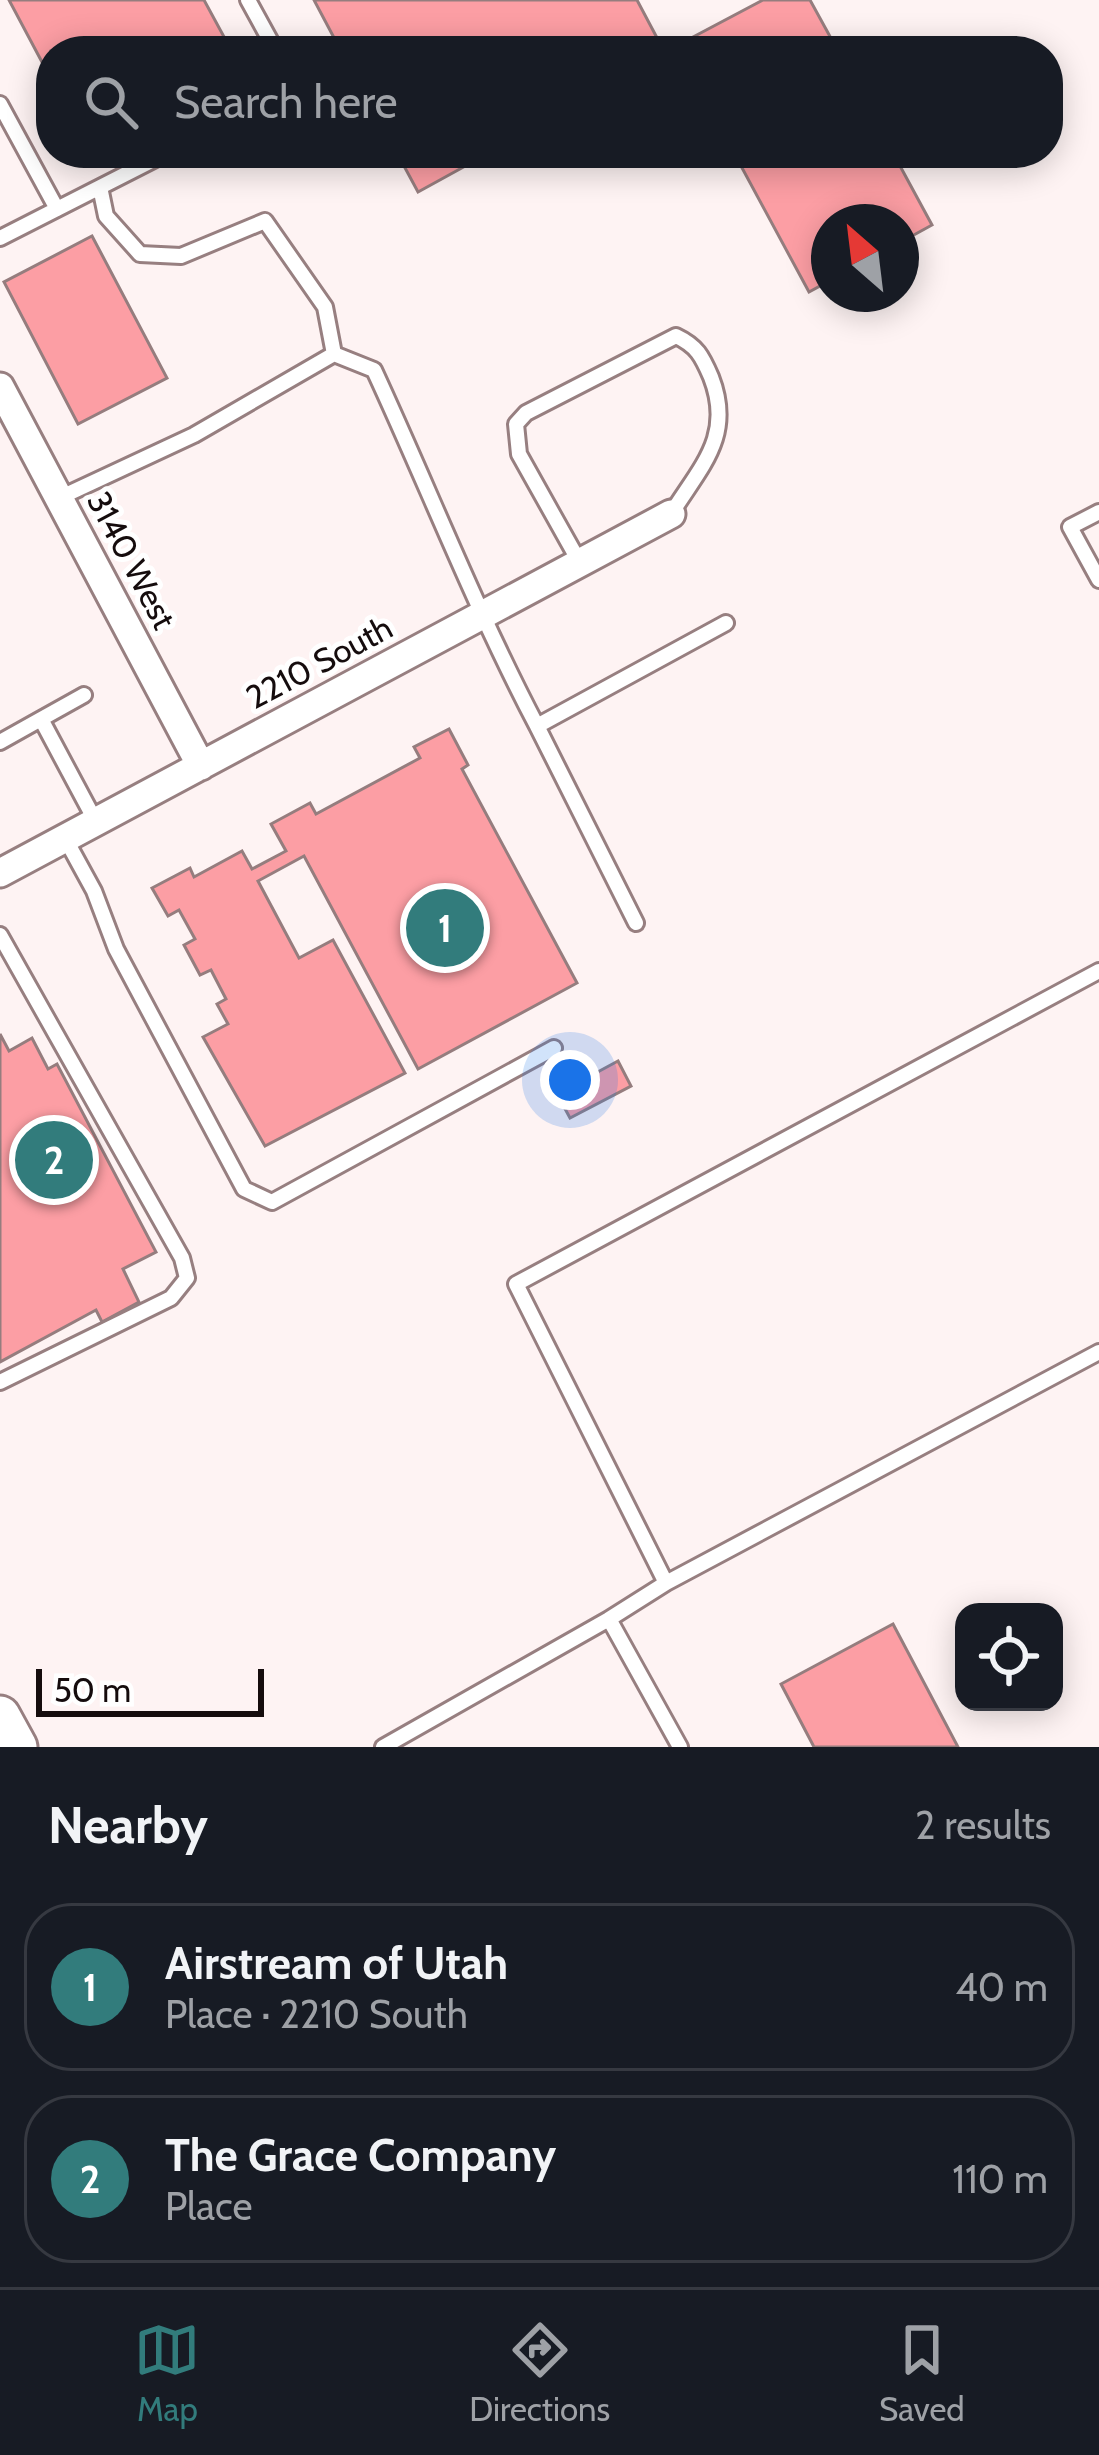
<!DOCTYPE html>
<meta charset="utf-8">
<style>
body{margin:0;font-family:Cabin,sans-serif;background:#242831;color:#f1f3f6}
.controls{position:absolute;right:36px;bottom:36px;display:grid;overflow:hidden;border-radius:24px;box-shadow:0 6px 30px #0003}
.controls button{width:108px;height:108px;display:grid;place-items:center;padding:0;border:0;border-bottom:3px solid #363941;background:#171b24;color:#f1f3f6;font:60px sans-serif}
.compass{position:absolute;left:811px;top:204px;width:108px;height:108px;border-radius:50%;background:#171b24;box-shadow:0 6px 30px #0003;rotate:332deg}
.scale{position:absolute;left:36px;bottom:30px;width:228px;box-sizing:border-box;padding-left:12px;border:6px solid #150c0d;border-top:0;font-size:33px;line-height:42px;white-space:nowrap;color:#150c0d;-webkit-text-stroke:9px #fff;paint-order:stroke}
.you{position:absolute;left:570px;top:1080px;width:42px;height:42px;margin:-30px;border:9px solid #fff;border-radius:50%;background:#1a73e8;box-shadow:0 0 0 18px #1a73e833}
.badge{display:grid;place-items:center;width:78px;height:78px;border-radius:50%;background:#327c7c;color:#fff;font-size:39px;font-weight:700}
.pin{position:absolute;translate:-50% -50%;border:6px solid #fff;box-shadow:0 3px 12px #0006}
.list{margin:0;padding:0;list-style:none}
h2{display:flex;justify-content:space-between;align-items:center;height:156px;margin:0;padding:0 48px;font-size:51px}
h2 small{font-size:39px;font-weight:400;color:#9ea1a6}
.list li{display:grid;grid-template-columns:78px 1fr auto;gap:36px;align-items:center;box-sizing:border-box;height:168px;margin:0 24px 24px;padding:0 24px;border:3px solid #363941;border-radius:48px}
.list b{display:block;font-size:45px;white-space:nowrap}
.list p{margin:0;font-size:39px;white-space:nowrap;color:#9ea1a6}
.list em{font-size:39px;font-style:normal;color:#9ea1a6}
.icon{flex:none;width:66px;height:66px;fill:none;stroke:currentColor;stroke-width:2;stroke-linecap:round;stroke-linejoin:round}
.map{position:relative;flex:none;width:1099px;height:1747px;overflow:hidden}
.search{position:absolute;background:#171b24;box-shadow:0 6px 30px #0003;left:36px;right:36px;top:36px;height:132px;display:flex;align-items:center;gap:30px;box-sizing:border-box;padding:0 42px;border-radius:48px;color:#9ea1a6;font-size:45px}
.sheet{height:540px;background:#171b24}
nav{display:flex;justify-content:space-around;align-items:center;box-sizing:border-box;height:168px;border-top:3px solid #363941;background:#171b24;font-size:33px;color:#9ea1a6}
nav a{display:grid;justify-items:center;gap:6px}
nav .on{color:#327c7c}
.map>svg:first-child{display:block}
.building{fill:#fc9ea4;stroke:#957d7e;stroke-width:3}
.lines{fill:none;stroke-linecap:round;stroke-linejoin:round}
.lane-casing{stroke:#977f80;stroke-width:20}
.street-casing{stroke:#977f80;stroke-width:33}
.secondary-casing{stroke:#977f80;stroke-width:45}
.lane{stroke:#fff;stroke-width:14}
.street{stroke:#fff;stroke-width:27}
.secondary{stroke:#fff;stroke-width:39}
.labels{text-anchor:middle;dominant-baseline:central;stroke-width:10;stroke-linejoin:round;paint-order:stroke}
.street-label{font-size:33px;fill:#150c0d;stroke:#fff}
</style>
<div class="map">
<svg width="1099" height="1747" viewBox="0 0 1099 1747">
<rect width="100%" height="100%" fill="#fef3f3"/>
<path class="building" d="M9 0H204L229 46 219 51H51V79Z
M314 0H637L664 51H341Z
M763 0H810L838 51H679L676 46Z
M397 153H489L418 192Z
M734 153H893L932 225 901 242V222H829V281L809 292Z
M92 236 167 378 78 424 4 282Z
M449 729 468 765 462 769 577 983 418 1069 304 856 258 881 299 958 333 940 405 1073 265 1146 203 1037 228 1024 217 1004 226 999 211 970 200 975 184 945 195 939 179 910 168 916 152 888 190 868 194 877 242 851 252 869 286 851 271 824 310 803 316 814 420 758 414 747Z
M0 1034 9 1051 32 1038 48 1069 57 1064 156 1252 123 1269 139 1302 102 1322 96 1310 0 1362Z
M618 1061 631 1086 570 1118 557 1094Z
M893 1624 958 1747H814L781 1684Z"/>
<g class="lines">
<g class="lane-casing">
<path id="lane" d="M248 0 276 51
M0 104 57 209
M100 187 106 216 140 254 181 256 265 221 325 307 334 354
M0 238 167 153
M59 498 194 435 334 354 374 370C429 489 476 610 537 726L726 623
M1099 512 1070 527 1099 580
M580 563 519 454 516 424 526 413 676 336C697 346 702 356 711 377 734 436 701 466 671 514
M84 695 41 719 96 822
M537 726 636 923
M0 742 41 719
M65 838 94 891 116 949 244 1189 272 1202 554 1048
M0 935 182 1258 187 1278 171 1298 0 1382
M666 1583 1099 1352
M609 1619 666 1583 516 1284 1099 971
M383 1747 609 1619 680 1747"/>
</g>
<g class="street-casing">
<path id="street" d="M0 387 201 766
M0 873 671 514"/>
</g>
<g class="secondary-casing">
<path id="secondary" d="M0 1716 17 1747"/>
</g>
<use href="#lane" class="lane"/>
<use href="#street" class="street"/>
<use href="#secondary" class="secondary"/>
</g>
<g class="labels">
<g class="street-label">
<text transform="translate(132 560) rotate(62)">3140 West</text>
<text transform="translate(319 662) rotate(-28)">2210 South</text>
</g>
</g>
</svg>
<div class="controls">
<button><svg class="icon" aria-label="locate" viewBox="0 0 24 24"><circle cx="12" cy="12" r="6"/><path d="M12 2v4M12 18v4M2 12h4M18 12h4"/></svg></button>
</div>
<svg class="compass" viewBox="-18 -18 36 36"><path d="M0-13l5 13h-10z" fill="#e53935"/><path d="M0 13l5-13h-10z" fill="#9ea1a6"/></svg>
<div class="scale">50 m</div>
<div class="you"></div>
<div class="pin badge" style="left:445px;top:928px">1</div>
<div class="pin badge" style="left:54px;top:1160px">2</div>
<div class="search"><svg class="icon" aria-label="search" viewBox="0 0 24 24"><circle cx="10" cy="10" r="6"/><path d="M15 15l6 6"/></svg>Search here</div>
</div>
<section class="sheet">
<h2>Nearby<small>2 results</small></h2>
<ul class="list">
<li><span class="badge">1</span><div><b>Airstream of Utah</b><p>Place · 2210 South</p></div><em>40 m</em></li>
<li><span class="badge">2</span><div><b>The Grace Company</b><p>Place</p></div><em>110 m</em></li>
</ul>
</section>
<nav>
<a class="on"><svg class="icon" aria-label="map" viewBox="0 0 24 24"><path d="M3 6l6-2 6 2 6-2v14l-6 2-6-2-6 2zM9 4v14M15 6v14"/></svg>Map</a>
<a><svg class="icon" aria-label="directions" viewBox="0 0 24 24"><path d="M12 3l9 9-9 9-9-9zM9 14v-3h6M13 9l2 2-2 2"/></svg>Directions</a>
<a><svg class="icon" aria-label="saved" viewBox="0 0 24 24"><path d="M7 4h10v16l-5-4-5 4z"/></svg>Saved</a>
</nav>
